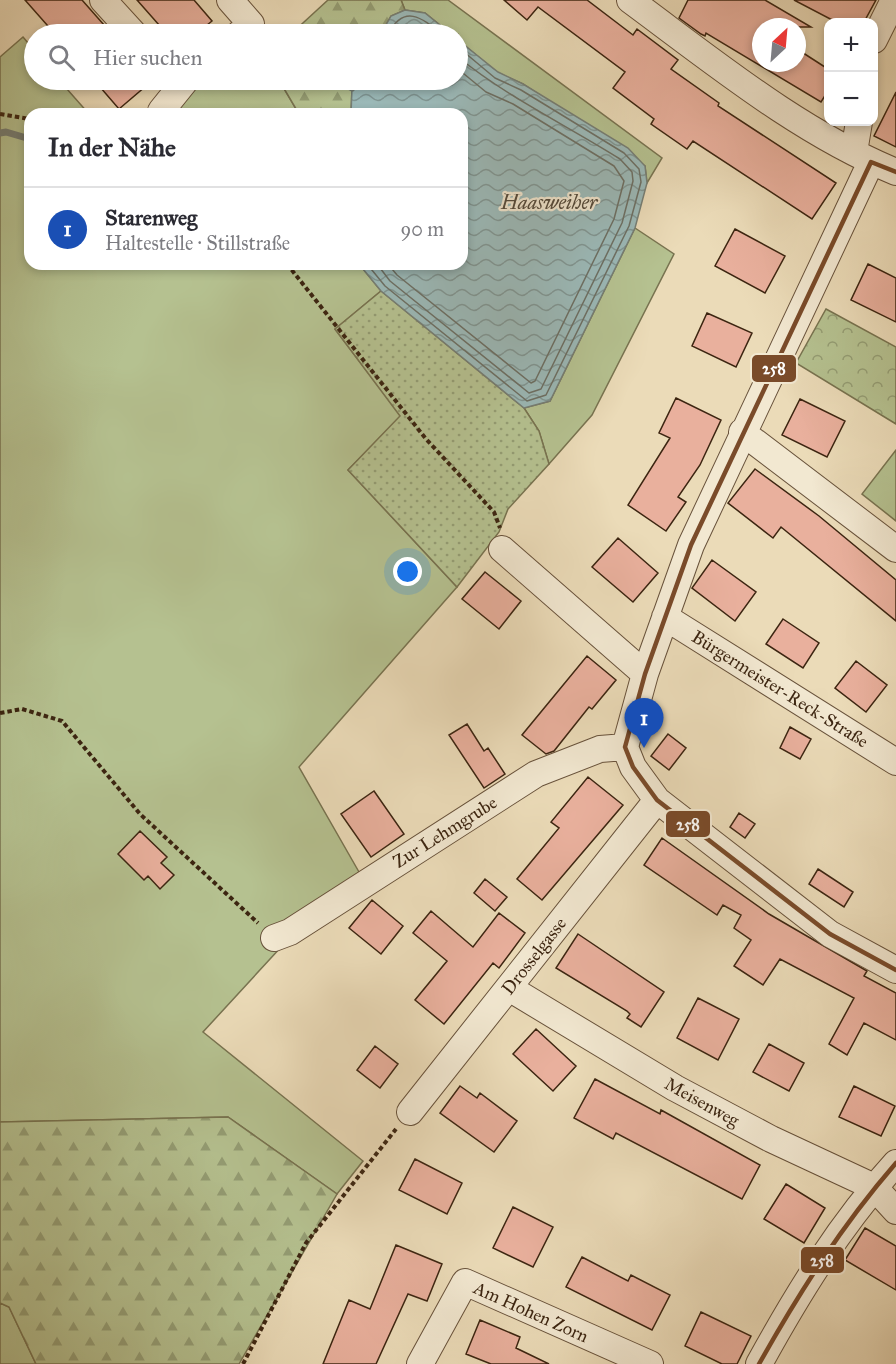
<!DOCTYPE html>
<html lang="de">
<meta charset="utf-8">
<style>
body{margin:0;font-family:"IM FELL Great Primer",serif;background:#f2f2f3;color:#2b2b33}
.controls{position:absolute;right:18px;top:18px;display:grid;overflow:hidden;border-radius:12px;box-shadow:0 3px 9px #0003}
.controls button{width:54px;height:54px;display:grid;place-items:center;padding:0;border:0;border-bottom:2px solid #e1e1e2;background:#fff;color:#2b2b33;font:30px sans-serif}
.compass{position:absolute;left:752px;top:18px;width:54px;height:54px;border-radius:50%;background:#fff;box-shadow:0 3px 9px #0003;rotate:26deg}
.you{position:absolute;left:408px;top:572px;width:21px;height:21px;margin:-15px;border:4px solid #fff;border-radius:50%;background:#1a73e8;box-shadow:0 0 0 9px #1a73e833}
.badge{display:grid;place-items:center;width:39px;height:39px;border-radius:50%;background:#db2777;color:#fff;font-size:20px;font-weight:700}
.pin{position:absolute;translate:-50% -50px;filter:drop-shadow(0 2px 3px #0008)}
.pin::after{content:'';position:absolute;top:32px;width:21px;height:18px;background:inherit;clip-path:polygon(0 0,100% 0,50% 100%)}
.list{margin:0;padding:0;list-style:none}
h2{display:flex;justify-content:space-between;align-items:center;height:78px;margin:0;padding:0 24px;font-size:26px}
h2 small{font-size:20px;font-weight:400;color:#7c7c81}
.list li{display:grid;grid-template-columns:39px 1fr auto;gap:18px;align-items:center;box-sizing:border-box;height:84px;padding:0 24px;border-top:2px solid #e1e1e2}
.list b{display:block;font-size:22px;white-space:nowrap}
.list p{margin:0;font-size:20px;white-space:nowrap;color:#7c7c81}
.list em{font-size:20px;font-style:normal;color:#7c7c81}
.icon{flex:none;width:33px;height:33px;fill:none;stroke:currentColor;stroke-width:2;stroke-linecap:round;stroke-linejoin:round}
.map{position:relative;flex:none;width:896px;height:1364px;overflow:hidden}
.search{position:absolute;background:#fff;box-shadow:0 3px 9px #0003;left:24px;top:24px;width:444px;height:66px;display:flex;align-items:center;gap:15px;box-sizing:border-box;padding:0 21px;border-radius:33px;color:#7c7c81;font-size:22px}
.panel{position:absolute;background:#fff;box-shadow:0 3px 9px #0003;left:24px;top:108px;width:444px;height:162px;border-radius:18px}
.map>svg:first-child{display:block}
.grass{fill:#b5c190;stroke:#787350;stroke-width:1.5}
.forest{fill:url(#forest-firs);stroke:#787350;stroke-width:1.5}
.park{fill:url(#park-crowns);stroke:#787350;stroke-width:1.5}
.garden{fill:url(#garden-dots);stroke:#787350;stroke-width:1.5}
.water{fill:url(#water-waves);stroke:#757e75;stroke-width:1.5}
.lines{fill:none;stroke-linecap:round;stroke-linejoin:round}
.shore{stroke:#6c6f64;stroke-width:1.5}
.stream{stroke:#757e75;stroke-width:7}
.building{fill:#e9b09d;stroke:#3c2511;stroke-width:1.5}
.minor-casing{stroke:#68523b;stroke-width:28}
.path{stroke:#3c2511;stroke-width:4;stroke-dasharray:4.5 3;stroke-linecap:butt}
.minor{stroke:#f2e8d1;stroke-width:26}
.bus-1-casing{stroke:#f2e8d1;stroke-width:9}
.bus-1{stroke:#7a4b2a;stroke-width:4.5}
.labels{text-anchor:middle;dominant-baseline:central;stroke-width:4.5;stroke-linejoin:round;paint-order:stroke}
.street-label{font-size:18px;fill:#3c2511;stroke:#f2e8d1}
.water-label{font-size:20px;font-style:italic;fill:#544a3b;stroke:#f2e8d1}
.line-badge{stroke:#f2e8d1;stroke-width:2}
.badge-label{font-size:16px;text-anchor:middle;font-weight:bold;fill:#fff}
</style>
<div class="map">
<svg width="896" height="1364" viewBox="0 0 896 1364">
<defs>
<pattern id="forest-firs" width="22" height="20" patternUnits="userSpaceOnUse" patternTransform="scale(1.5)"><rect width="22" height="20" fill="#b5c190"/><path d="M5 1l3.5 6h-7zM16 11l3.5 6h-7z" fill="#949d74"/></pattern>
<pattern id="park-crowns" width="20" height="18" patternUnits="userSpaceOnUse" patternTransform="scale(1.5)"><rect width="20" height="18" fill="#b5c190"/><path d="M2 6a3 3 0 1 1 6 0M12 15a3 3 0 1 1 6 0" fill="none" stroke="#949d74"/></pattern>
<pattern id="garden-dots" width="8" height="8" patternUnits="userSpaceOnUse" patternTransform="scale(1.5)"><rect width="8" height="8" fill="#b5c190"/><path d="M2 2h.1M6 6h.1" fill="none" stroke="#949d74" stroke-width="1.8" stroke-linecap="round"/></pattern>
<pattern id="water-waves" width="16" height="10" patternUnits="userSpaceOnUse" patternTransform="scale(1.5)"><rect width="16" height="10" fill="#9bb9b8"/><path d="M0 5q4-4 8 0t8 0" fill="none" stroke="#809694"/></pattern>
</defs>
<rect width="100%" height="100%" fill="#ebdbb8"/>
<filter id="stains"><feTurbulence type="fractalNoise" baseFrequency=".00333" numOctaves="4"/><feColorMatrix values="0 0 0 0 .2 0 0 0 0 .09 0 0 0 0 .02 0 0 0 .5 -.17"/></filter>
<radialGradient id="worn" r=".72"><stop offset=".6" stop-color="#630" stop-opacity="0"/><stop offset="1" stop-color="#630" stop-opacity=".3"/></radialGradient>
<path class="grass" d="M401 0H448L662 158 647 183 645 166 523 84 498 73 458 40V34H451L425 13 405 10Z
M23 37 34 50V80H59L89 114H30V264H359L381 291 335 329 401 416 348 470 457 587 299 767 359 872 282 946 203 1032 363 1161 337 1194 228 1117 0 1122V57Z
M205 80H279L299 114H167Z
M635 228 674 254 592 415 549 464 539 431 524 408 550 401Z
M896 450V521L862 494Z
M0 1303 9 1307 36 1364H0Z"/>
<path class="forest" d="M328 0H401L405 10 391 16 381 34H291Z
M279 80H357L352 88 351 114H299Z
M228 1117 337 1194 239 1364H36L9 1307 0 1303V1122Z"/>
<path class="park" d="M826 309 896 347V424L796 363Z"/>
<path class="garden" d="M381 291 524 408 539 431 549 464 508 509 499 532 457 587 348 470 400 416 335 329Z"/>
<path class="water" d="M405 10 425 13 451 34H381L391 16Z
M458 40 498 72 523 84 628 148 645 166 647 183 635 228 550 401 524 408 381 291 359 264H462V114H351L352 88 357 80H458Z"/>
<g class="lines">
<path class="shore" d="M388 34C404 4 421 17 442 34
M367 264 385 286 527 401 546 395 629 226 641 182 639 169 624 153 521 90 495 78 458 47
M377 264 390 281 529 393 541 389 622 223 633 181 632 172 620 159C566 125 507 97 458 57
M388 264 397 275 531 383 535 381 614 219 624 181 614 166 513 104 486 92 458 69"/>
<path class="stream" d="M338 80 352 88
M0 133 6 132 30 139"/>
</g>
<path class="building" d="M25 0H82L112 34H55Z
M137 0H194L212 21 196 34H167Z
M504 0H587L633 35 637 29 678 60 671 69 719 103 718 106 836 183 812 219 693 141 687 149 651 124 654 119 613 88 625 72 538 7 527 20Z
M688 0H765L811 27H761V63H797V49L828 69V91L821 102 706 33 705 36 701 34 679 18Z
M794 0H876L864 22H836Z
M94 80H153L119 109Z
M896 92V147L874 136Z
M735 229 785 256 765 293 715 266Z
M868 264 896 278V322L851 300Z
M707 313 752 333 736 367 692 346Z
M676 398 721 420 700 465 678 497 686 502 666 531 628 505 670 438 659 433Z
M800 399 845 421 827 457 782 435Z
M755 469 819 516 896 580V621L781 527 773 538 728 503Z
M618 538 658 573 633 602 592 567Z
M712 560 756 592 735 621 692 588Z
M485 572 521 601 499 629 462 599Z
M783 619 819 643 803 668 766 644Z
M587 656 616 680 592 709 589 707 554 751 546 754 522 735Z
M856 661 887 685 866 712 835 688Z
M467 724 484 751 488 748 505 774 484 788 449 735Z
M790 727 811 739 800 759 780 748Z
M668 734 686 748 669 770 651 756Z
M588 777 623 805 542 900 517 879 559 828 551 822Z
M374 791 404 834 371 857 341 814Z
M739 813 755 824 745 838 730 827Z
M140 831 167 857 161 863 174 875 160 889 148 876 144 880 118 854Z
M662 838 769 914 867 971 864 976 896 993V1040L864 1023 847 1055 829 1044 854 998 780 959 763 985 734 966 751 940 734 928 741 915 723 905 717 915 644 865Z
M818 869 853 892 844 907 809 884Z
M485 879 507 897 495 911 474 893Z
M372 900 403 926 381 954 349 928Z
M431 911 473 947 499 913 525 933 499 968 493 963 444 1024 415 1000 447 961 413 933Z
M578 934 664 992 641 1027 627 1018 630 1014 627 1011 556 968Z
M698 998 739 1019 718 1060 677 1038Z
M536 1029 576 1066 553 1091 513 1054Z
M769 1044 804 1063 789 1091 753 1072Z
M375 1046 398 1064 380 1088 357 1070Z
M595 1079 660 1114 661 1110 760 1165 742 1199 616 1133 613 1139 574 1118Z
M460 1086 477 1098 480 1093 517 1121 494 1152 440 1113Z
M854 1086 895 1106 881 1136 839 1117Z
M415 1159 462 1183 447 1214 399 1190Z
M786 1184 825 1208 804 1243 764 1219Z
M513 1207 553 1227 533 1267 493 1248Z
M865 1228 896 1246V1290L845 1260Z
M396 1245 442 1264 427 1301 408 1294 376 1364H323L349 1300 370 1309Z
M582 1257 628 1281 631 1275 670 1295 652 1330 566 1287Z
M701 1312 751 1336 737 1364H722L685 1346Z
M480 1320 520 1337 516 1348 549 1364H491L466 1354Z"/>
<g class="lines">
<g class="minor-casing">
<path id="minor" d="M103 0 134 34
M230 0 251 24 239 34
M630 0C714 62 799 132 896 172
M874 40 894 0
M161 111 186 80
M854 152 859 122
M742 432 896 549
M502 549 645 674
M665 617 896 762
M625 747 645 674 691 545 871 162
M625 747 633 767 657 800 830 934 896 970
M274 938 290 932 536 774 600 749 625 747
M509 988 675 1088 771 1139 874 1187 896 1211
M410 1112 657 800
M420 1364 465 1282 650 1364
M759 1364C798 1293 841 1223 896 1163"/>
</g>
<path class="path" d="M0 114 30 119
M287 264 426 439 494 512 500 528
M0 713 22 709 62 721 140 814 258 923
M243 1364 306 1243 396 1129"/>
<use href="#minor" class="minor"/>
<g class="bus-1-casing">
<path id="bus-1" d="M896 172 871 162 691 545 645 674 625 747 633 767 657 800 830 934 896 970
M759 1364C799 1293 842 1225 896 1163"/>
</g>
<use href="#bus-1" class="bus-1"/>
</g>
<g class="labels">
<g class="street-label">
<text transform="translate(780 689) rotate(32)">Bürgermeister-Reck-Straße</text>
<text transform="translate(445 832) rotate(-32)">Zur Lehmgrube</text>
<text transform="translate(534 956) rotate(-52)">Drosselgasse</text>
<text transform="translate(702 1102) rotate(29)">Meisenweg</text>
<text transform="translate(531 1312) rotate(24)">Am Hohen Zorn</text>
</g>
<g class="water-label">
<text x="549" y="202">Haasweiher</text>
</g>
</g>
<g class="line-badge">
<rect x="751" y="354" width="46" height="29" rx="6" fill="#7a4b2a"/>
<rect x="665" y="810" width="46" height="28" rx="6" fill="#7a4b2a"/>
<rect x="800" y="1246" width="45" height="28" rx="6" fill="#7a4b2a"/>
</g>
<g class="badge-label">
<text x="774" y="374">258</text>
<text x="688" y="830">258</text>
<text x="822" y="1266">258</text>
</g>
<rect width="100%" height="100%" filter="url(#stains)"/>
<rect width="100%" height="100%" fill="url(#worn)"/>
</svg>
<div class="controls">
<button>+</button>
<button>−</button>
</div>
<svg class="compass" viewBox="-18 -18 36 36"><path d="M0-13l5 13h-10z" fill="#e53935"/><path d="M0 13l5-13h-10z" fill="#7c7c81"/></svg>
<div class="you"></div>
<div class="pin badge" style="left:644px;top:748px;background:#1a4fb4">1</div>
<div class="search"><svg class="icon" aria-label="search" viewBox="0 0 24 24"><circle cx="10" cy="10" r="6"/><path d="M15 15l6 6"/></svg>Hier suchen</div>
<section class="panel">
<h2>In der Nähe<small></small></h2>
<ul class="list">
<li><span class="badge" style="background:#1a4fb4">1</span><div><b>Starenweg</b><p>Haltestelle · Stillstraße</p></div><em>90 m</em></li>
</ul>
</section>
</div>
